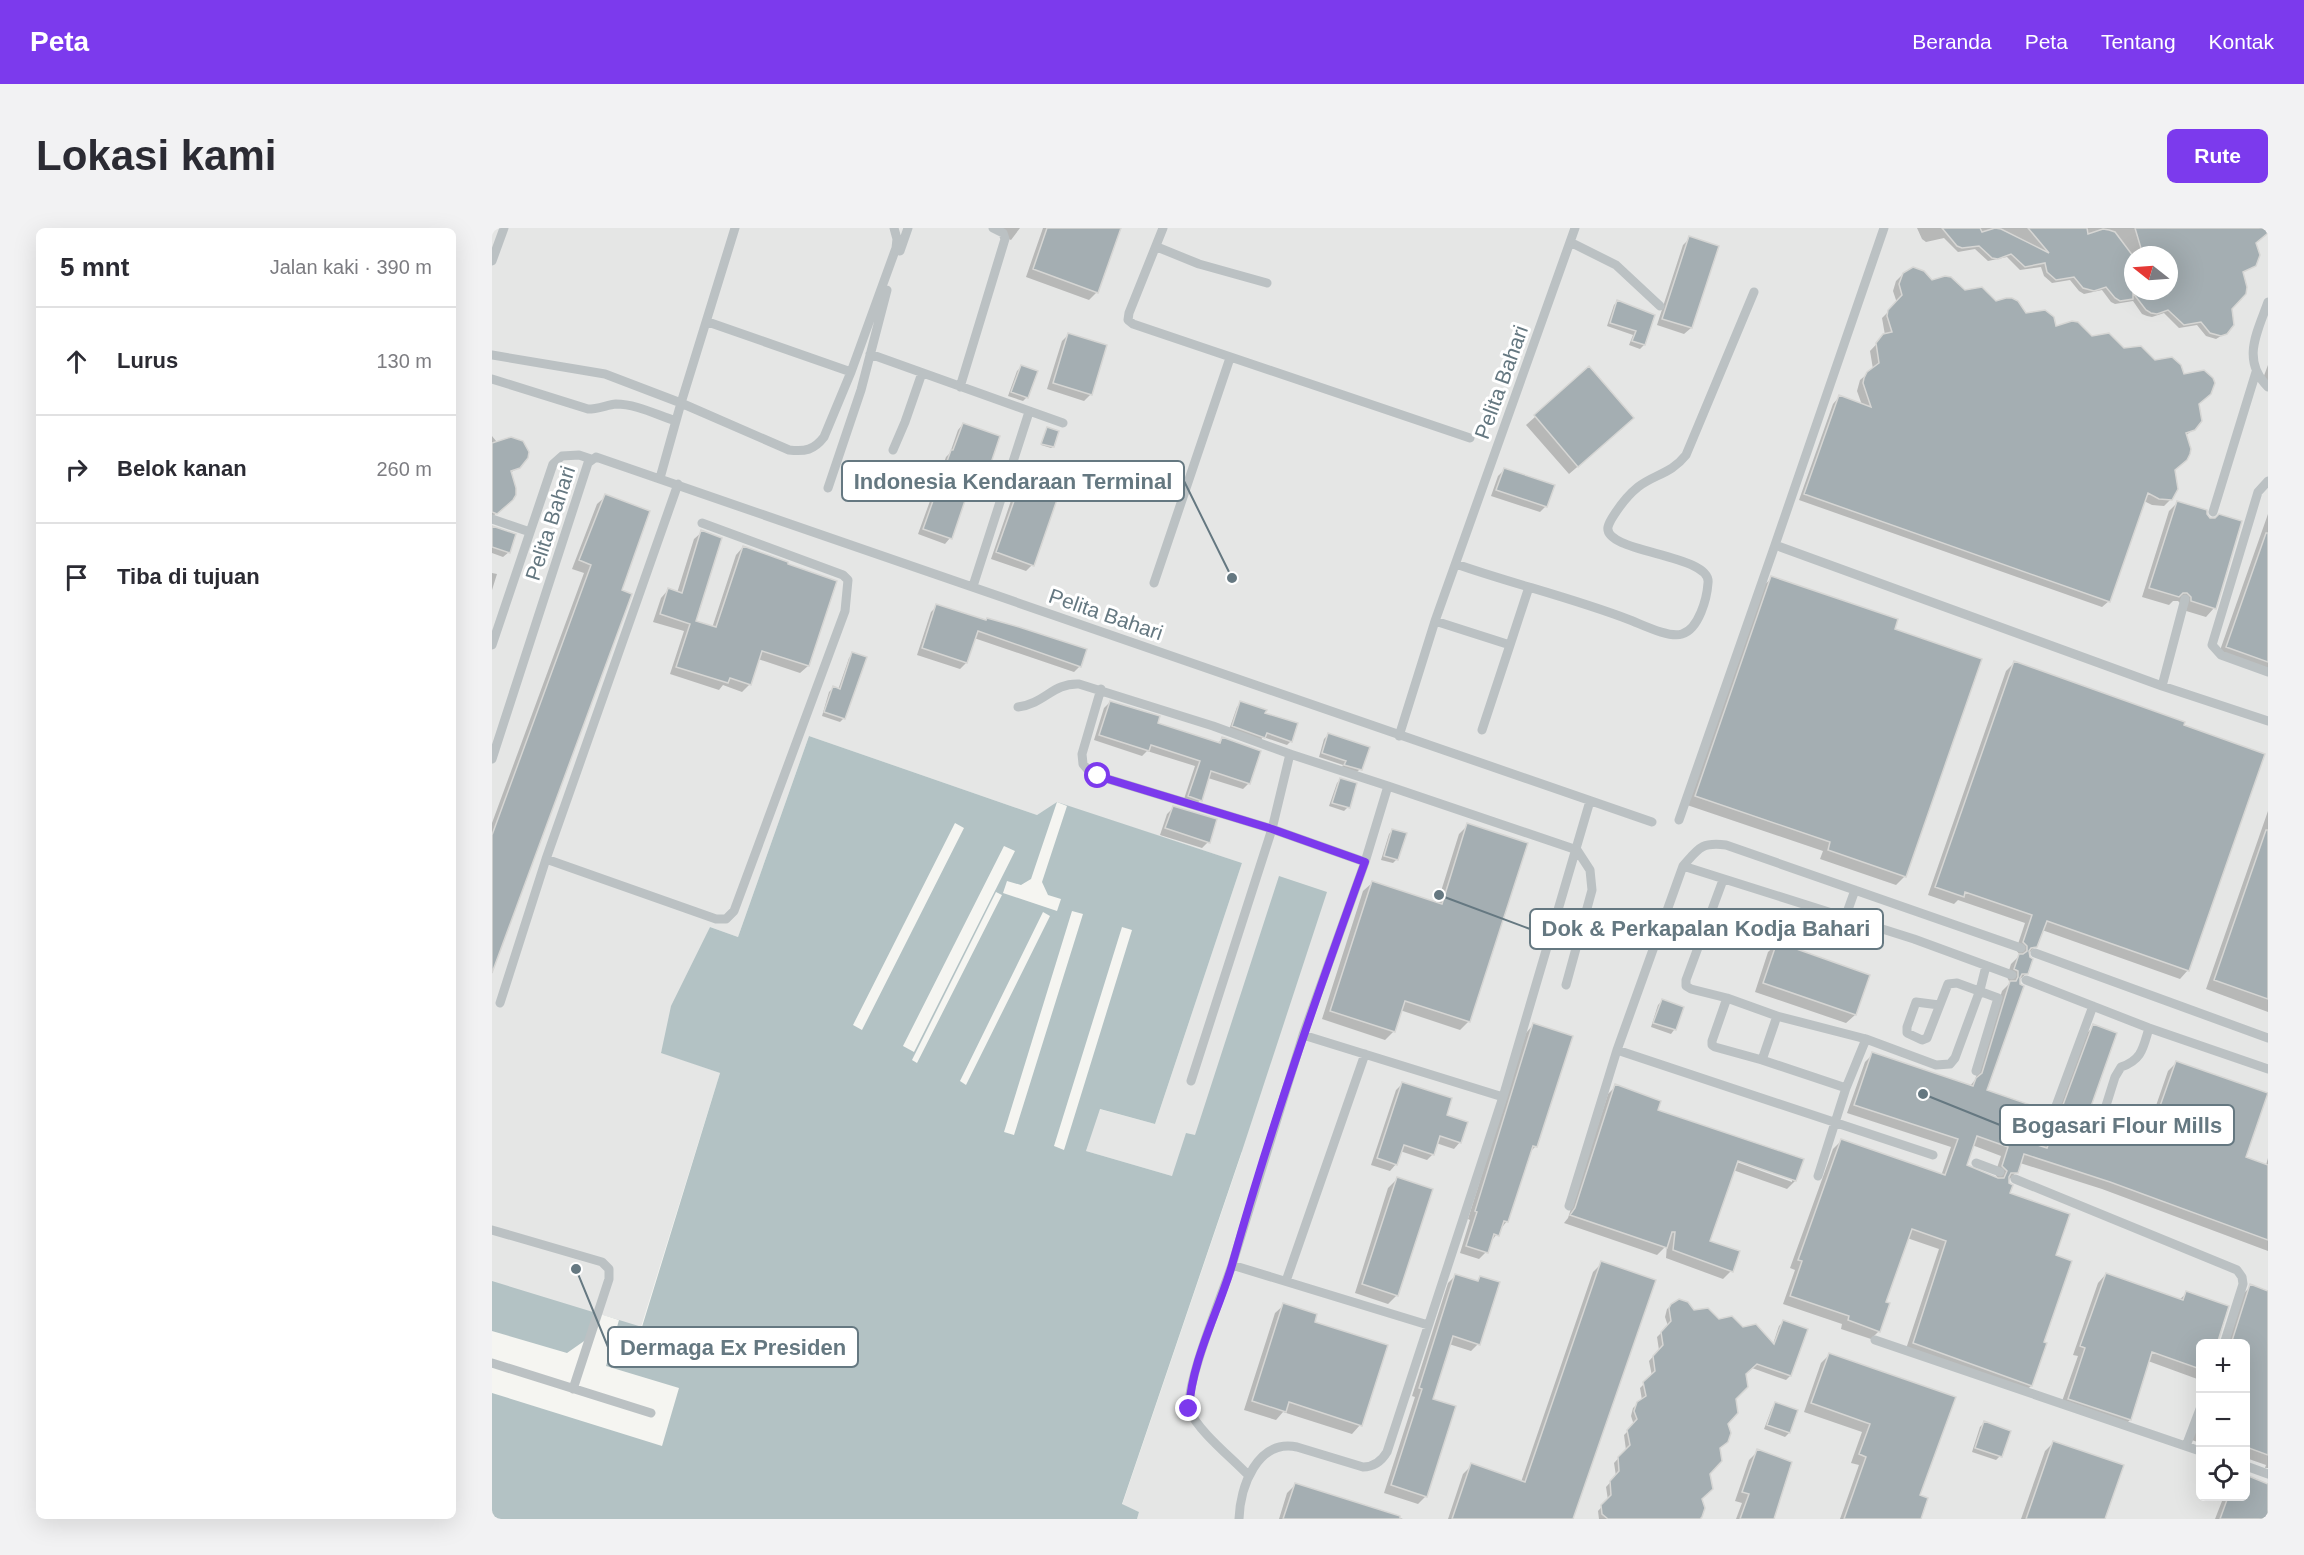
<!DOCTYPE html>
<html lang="id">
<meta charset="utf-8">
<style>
body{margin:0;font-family:Arial,sans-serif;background:#f2f2f3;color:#2b2b33}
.controls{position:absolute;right:18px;bottom:18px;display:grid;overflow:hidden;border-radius:9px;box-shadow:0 6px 24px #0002}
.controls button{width:54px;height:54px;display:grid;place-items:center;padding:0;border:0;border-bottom:2px solid #e1e1e2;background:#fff;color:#2b2b33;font:30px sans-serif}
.compass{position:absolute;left:1632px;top:18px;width:54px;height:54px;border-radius:50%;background:#fff;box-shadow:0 6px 24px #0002;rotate:287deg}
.stop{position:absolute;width:18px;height:18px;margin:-14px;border:4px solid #7c3aed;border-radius:50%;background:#fff}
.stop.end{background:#7c3aed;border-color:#fff;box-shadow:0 2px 6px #0008}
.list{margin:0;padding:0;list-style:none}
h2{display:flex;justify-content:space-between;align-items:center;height:78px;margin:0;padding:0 24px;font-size:26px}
h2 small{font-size:20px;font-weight:400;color:#7c7c81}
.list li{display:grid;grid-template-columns:39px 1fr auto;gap:18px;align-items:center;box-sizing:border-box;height:108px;padding:0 24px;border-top:2px solid #e1e1e2}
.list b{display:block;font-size:22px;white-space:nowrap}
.list em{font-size:20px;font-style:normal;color:#7c7c81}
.icon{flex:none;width:33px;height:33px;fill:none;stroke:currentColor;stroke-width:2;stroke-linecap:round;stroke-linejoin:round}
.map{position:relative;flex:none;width:1776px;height:1291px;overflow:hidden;border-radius:9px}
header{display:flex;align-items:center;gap:36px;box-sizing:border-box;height:84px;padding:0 30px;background:#7c3aed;color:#fff}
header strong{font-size:28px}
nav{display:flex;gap:33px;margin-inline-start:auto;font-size:21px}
.intro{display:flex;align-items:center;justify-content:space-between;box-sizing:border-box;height:144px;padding:0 36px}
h1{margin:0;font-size:42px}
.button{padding:15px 27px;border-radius:9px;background:#7c3aed;color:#fff;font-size:21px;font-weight:700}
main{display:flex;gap:36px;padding:0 36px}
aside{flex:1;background:#fff;border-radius:9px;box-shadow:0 6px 24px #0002}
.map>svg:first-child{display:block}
.built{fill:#e5e6e5;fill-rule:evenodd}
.water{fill:#b3c2c4}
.pier{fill:#f5f5f1}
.shadow{fill:#0003;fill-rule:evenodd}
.building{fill:#a4aeb2;stroke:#d6d6d4;stroke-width:1.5;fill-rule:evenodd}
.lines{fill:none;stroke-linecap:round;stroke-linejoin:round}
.service{stroke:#bbc1c3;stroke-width:9}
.route{stroke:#7c3aed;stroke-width:8}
.labels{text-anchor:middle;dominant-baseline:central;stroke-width:6;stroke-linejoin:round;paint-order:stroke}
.street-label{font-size:21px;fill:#657881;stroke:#fff}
.leader{fill:none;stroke:#657881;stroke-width:2}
.callout-dot{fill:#657881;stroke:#fff;stroke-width:2}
.callout{fill:#fff;stroke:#657881;stroke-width:2}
.callout-label{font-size:22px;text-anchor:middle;font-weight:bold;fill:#657881}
</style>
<header>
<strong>Peta</strong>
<nav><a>Beranda</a><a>Peta</a><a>Tentang</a><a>Kontak</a></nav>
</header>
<div class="intro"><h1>Lokasi kami</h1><a class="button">Rute</a></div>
<main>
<aside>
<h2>5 mnt<small>Jalan kaki · 390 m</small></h2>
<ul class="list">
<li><svg class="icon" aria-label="ahead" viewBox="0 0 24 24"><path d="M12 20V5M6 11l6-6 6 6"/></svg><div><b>Lurus</b></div><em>130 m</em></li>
<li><svg class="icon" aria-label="right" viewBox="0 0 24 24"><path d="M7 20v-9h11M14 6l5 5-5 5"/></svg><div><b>Belok kanan</b></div><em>260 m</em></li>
<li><svg class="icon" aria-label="arrive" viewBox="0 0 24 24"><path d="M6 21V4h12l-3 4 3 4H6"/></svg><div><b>Tiba di tujuan</b></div></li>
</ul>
</aside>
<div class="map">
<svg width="1776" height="1291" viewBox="0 0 1776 1291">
<rect width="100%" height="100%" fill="#f5f5f1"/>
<path class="built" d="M0 0H1776V1291H645L647 1284 630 1277 750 924 680 948 594 923 607 881 663 896 750 635 565 575 545 587 317 508 246 709 218 699 169 824 228 845 149 1099 0 1165ZM1641 27H1677V63H1641ZM1708 1116H1754V1268H1708Z"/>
<path class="water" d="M317 508 545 587 565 574 750 635 663 896 608 881 594 923 680 948 694 905 703 907 787 648 835 664 750 923 630 1276 647 1284 645 1291H0V1053L150 1099 228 845 169 825 179 778 218 699 246 709Z"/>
<path class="pier" d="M565 574 575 578 550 654 556 667 569 671 565 683 511 665 515 653 529 657 539 651Z
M463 595 472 600 370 802 361 797Z
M512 618 523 623 422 824 411 818Z
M504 664 510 667 425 835 420 832Z
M580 683 591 686 522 907 512 904Z
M551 684 558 688 474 857 468 853Z
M630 699 640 702 572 922 562 918Z
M102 1084 127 1092 114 1138 187 1160 170 1218 0 1165V1103L75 1125 95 1111Z"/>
<path class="shadow" d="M502 0H528L519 12 507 7Z
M551 0H627L605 64 597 72 534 49Z
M1425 0H1776L1763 15V37L1749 46 1738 80 1734 105 1724 111 1714 108 1705 97 1687 100 1672 85 1660 89 1655 88 1650 86 1641 73 1623 76 1619 74 1610 62 1592 66 1587 63 1578 52 1560 55 1552 48 1549 39 1528 42 1515 29 1496 33 1483 21 1466 24 1452 10 1434 14 1430 11ZM1641 27H1677V63H1641Z
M1198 10 1225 19 1199 100 1192 106 1165 97 1191 17Z
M1411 46 1504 75 1563 100 1632 122 1706 176 1709 187 1706 198 1693 208 1681 242 1679 271 1672 278 1660 277 1652 273 1617 373 1610 379 1307 272 1341 176 1347 169 1370 177 1365 163 1368 152 1381 141 1378 123 1393 107 1390 90 1405 75 1401 63 1404 53Z
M1126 73 1161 88 1152 117 1148 121 1137 117 1141 107 1115 98 1122 77Z
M576 107 599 166 592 173 555 161 570 113Z
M1776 137V155L1770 153Z
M529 139 535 169 531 173 516 168 525 143Z
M1097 141 1132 199 1077 246 1034 197Z
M471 196 490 255 485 261 477 258 458 310 453 316 426 306 454 229 458 225 466 202Z
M555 201 561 219 559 220 549 217Z
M0 208 26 240 18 245 14 277 0 289Z
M564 238 540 337 534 343 499 331 522 264 529 258 551 266 558 244Z
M1012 242 1054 278 1048 284 999 268 1006 248Z
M114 268 156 284 0 745V595L92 345 80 341 105 276Z
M1685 275 1722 380 1714 389 1691 382V378L1686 373H1681L1677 377 1650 369 1677 283Z
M1776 286V445L1726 428Z
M0 300 17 324 11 329 0 325Z
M210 304 202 394 220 400 244 327 251 319 294 337 343 354 316 438 308 445 266 431 258 456 250 464 231 457 227 462 178 446 192 403 161 394 169 370 176 362 185 365 202 311Z
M0 345 5 346 0 362Z
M1280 350 1401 401 1413 648 1404 657 1328 631 1331 623 1195 577 1271 358Z
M445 378 588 438 582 444 482 410 474 435 468 441 425 427 439 384Z
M361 426 352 490 348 494 330 488 337 464 341 460 346 462 357 430Z
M1522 435 1696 742 1688 751 1550 702 1544 718 1536 726 1535 745 1526 753 1493 863 1531 914 1550 920 1594 806 1602 798 1590 902 1618 912 1624 906 1634 909 1637 898 1646 890 1658 895 1676 843 1684 835 1752 930 1774 937 1776 930V1023L1610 961 1528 935 1524 944 1516 953V966L1562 1028 1550 1114 1553 1116 1539 1158 1530 1166 1413 1124 1447 1021 1415 1010 1392 1075 1387 1103 1379 1111 1349 1101 1350 1096 1291 1076 1303 1042 1298 1040 1341 921 1349 913 1449 948 1459 919 1355 885 1373 834 1381 826 1478 858 1483 852 1510 763 1518 755 1515 749 1519 736 1528 727 1524 722 1533 695 1466 672 1462 676 1436 667 1514 443ZM1480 917 1509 928 1503 946 1508 953 1473 938Z
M618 474 664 496 725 516 731 510 757 555 751 561 716 550 708 572 703 578 691 574 703 538 655 523 650 528 602 512 612 480Z
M749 475 772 486 799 513 795 517 771 509 768 513 737 502 745 479Z
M836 507 868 541 864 545 849 541 851 537 827 529 832 511Z
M849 551 856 579 852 583 837 578 845 555Z
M681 580 716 614 710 620 668 607 675 586Z
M1776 583V784L1714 761Z
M976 597 977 793 968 802 908 782 902 803 893 812 830 791 871 663 880 655 945 676 967 606Z
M901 602 905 631 901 635 889 632 897 606Z
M1285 716 1376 748 1363 787 1354 795 1263 764 1276 724Z
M1170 773 1190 780 1182 802 1179 806 1159 799 1166 777Z
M1041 797 1044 918 1036 926 1015 993 997 1016 994 1024 987 1031 968 1025 978 992 976 991 1034 805Z
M910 856 953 888 968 914 962 921 944 915 941 926 935 932 908 923 904 936 898 943 879 937 904 862Z
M1124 858 1164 882 1310 932 1303 953 1295 961 1241 942 1216 1014 1239 1043 1231 1051 1174 1030 1175 1017 1165 1027 1072 995 1076 990 1116 866ZM1240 929 1300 951V954L1239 932Z
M905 951V1067L896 1076 863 1065 896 960Z
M1110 1035 1162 1053 1080 1291H956L971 1246 980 1237 1029 1254 1101 1044Z
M1614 1046 1687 1072 1695 1065 1708 1116V1152L1656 1133 1638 1192 1629 1200 1568 1179 1586 1128 1581 1127 1606 1055Z
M964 1047 984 1054 988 1049 986 1116 979 1123 957 1116 939 1172 934 1268 926 1276 892 1265 923 1169 920 1168 956 1055Z
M1759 1058 1776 1064V1240H1773L1774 1237 1754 1230V1116H1734L1750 1067Z
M1183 1074 1202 1084 1250 1100 1281 1116 1287 1098 1291 1094 1298 1148 1294 1152 1260 1140 1252 1146 1208 1271 1211 1284 1204 1291H1107L1106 1283 1116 1272 1114 1259 1124 1248 1122 1235 1134 1222 1132 1207 1142 1197 1139 1188 1141 1180 1150 1172 1148 1160 1160 1148 1157 1133 1167 1122 1165 1109 1176 1098 1173 1089 1175 1081Z
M792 1077 821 1094 868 1197 860 1206 791 1184 784 1192 752 1182 783 1085Z
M1337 1127 1426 1268 1434 1271 1427 1291H1348L1367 1237 1359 1235 1370 1204 1312 1184 1329 1135Z
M1284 1176 1297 1205 1293 1209 1272 1201 1280 1180Z
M1708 1187V1215L1700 1212Z
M1492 1195 1508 1228 1504 1232 1480 1224 1488 1199Z
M1562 1214 1630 1238 1611 1291H1529L1553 1223Z
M1266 1223 1298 1234 1280 1291H1244L1250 1275 1243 1273 1257 1232Z
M1754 1249 1776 1257V1291H1723L1732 1268H1754Z
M804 1256 911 1291H787L795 1265Z"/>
<path class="building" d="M555 0H629L606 65 541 41Z
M1450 0H1488L1490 4 1503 0 1509 1 1557 25 1536 0H1595L1596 6 1611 1 1617 2 1623 4 1641 28V63H1677V27H1651L1643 0H1776V5L1764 15 1768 27 1764 38 1751 44 1755 59 1754 66 1740 81 1742 97 1735 106 1729 108 1718 105 1709 94 1692 97 1676 82 1665 86 1659 85 1654 82 1641 65V71L1628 73 1623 70 1614 59 1602 63 1591 60 1582 49 1564 52 1555 44 1553 35 1533 39 1519 26 1506 31 1500 30 1487 18 1470 20 1465 18Z
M1197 8 1227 18 1200 100 1170 91Z
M1421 39 1432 43 1440 52 1453 48 1459 49 1473 62 1490 59 1504 73 1514 70H1520L1526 73 1534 85 1553 82 1562 89 1564 98 1580 93 1586 94 1600 108 1617 105 1632 120 1649 118 1663 132 1680 129 1689 137 1692 146 1712 142 1721 150 1723 155 1719 166 1707 176 1710 193 1703 202 1694 205 1699 221 1698 226 1695 232 1683 242 1686 261 1680 272 1667 271 1656 265 1618 374 1312 266 1347 167 1379 179 1371 155 1372 150 1375 144 1387 135 1384 115 1391 106 1400 104 1395 88 1396 82 1410 67 1407 56 1411 45Z
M1125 72 1163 87 1153 117 1140 113 1144 103 1118 95Z
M576 105 615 117 600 167 561 155Z
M529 137 546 143 536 170 519 164Z
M1097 138 1142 190 1086 239 1042 187Z
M471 195 508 208 492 256 480 252 460 311 431 301 459 222H461Z
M555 199 567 203 562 219 549 216Z
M19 209 31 213 37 224 36 230 28 240 19 243 24 260V267L21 272 5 286 0 284V215Z
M563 236 576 240 542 338 504 324 528 256 554 266Z
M1012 240 1063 257 1055 279 1004 262Z
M113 266 158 283 130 362 140 366 0 745V607L99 337 87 332Z
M1685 273 1715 282V286L1718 290H1723L1727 286 1750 293 1724 381 1699 373V369L1695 365H1691L1687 369 1657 360Z
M0 298 24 306 18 325 0 319Z
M209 302 230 310 204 393 224 399 251 318 296 334V336L345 353 317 438 270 423 259 457 238 450 236 455 184 439 198 396 168 386 176 360 190 365Z
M1774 305H1776V434L1734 419Z
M1279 348 1406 391 1403 401 1490 431 1414 649 1336 622 1338 614 1203 568Z
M444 376 494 392 495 390 527 399 595 421 589 439 486 403 475 435 430 420Z
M360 424 375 429 353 491 332 484 341 458 348 461Z
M1522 433 1693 494 1692 497 1773 526 1697 743 1555 693 1545 719 1539 720 1537 723 1538 729 1541 731 1536 746H1530L1528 750V756L1532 758 1495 862 1544 879 1533 913 1555 920 1601 796 1625 805 1591 901 1621 912 1624 904 1638 909 1645 888 1662 895 1684 833 1776 865 1754 929 1776 937V1012L1618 954 1532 926 1526 945H1519L1517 949V955L1521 957 1518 965 1578 986 1564 1027 1580 1033 1552 1114 1555 1115 1540 1158 1421 1115 1454 1013 1420 1001 1394 1074 1398 1075 1388 1104 1356 1092 1357 1088 1298 1068 1310 1033 1306 1032 1349 911 1453 947 1466 911 1362 877 1380 824 1481 858 1484 850 1490 845 1518 753H1524L1526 749V743L1522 741 1527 726H1531L1535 723V718L1531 714 1540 687 1473 664 1472 669 1443 659ZM1485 908 1516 919 1510 938 1515 943 1512 950H1506L1475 937Z
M618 473 668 488 666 495 728 515 730 509 769 523 758 556 719 543 710 573 696 568 708 533 659 517 657 523 607 507Z
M748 473 775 482 773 485 806 495 800 514 775 505 773 510 740 498Z
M836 505 878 519 870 542 852 537 854 533 830 525Z
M848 550 865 555 858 580 840 575Z
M681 578 725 591 718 615 673 600Z
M975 595 1036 615 978 794 913 773 903 804 838 783 880 653 950 676Z
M900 601 915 605 906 632 892 628Z
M1774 602H1776V771L1722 752Z
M1285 714 1378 747 1364 787 1271 755Z
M1170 771 1192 779 1184 802 1161 795Z
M1041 795 1081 808 1045 919 1041 918 1016 994 1012 993 1007 1008 1002 1006 996 1025 974 1018 985 984 983 983Z
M910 854 960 870 955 887 976 894 969 915 948 908 942 927 912 917 905 937 885 930Z
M1123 856 1169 873 1166 882 1312 931 1304 953 1246 933 1218 1013 1248 1023 1241 1044 1181 1022 1183 1004H1180L1175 1020 1078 987 1083 980Z
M905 949 941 961 906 1068 870 1056Z
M1109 1033 1164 1052 1081 1291H960L979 1235 1033 1254Z
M1614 1045 1691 1072 1694 1063 1737 1078 1725 1116H1708V1141L1660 1124 1639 1192 1576 1171 1593 1120 1588 1118Z
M963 1046 986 1053 988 1048 1008 1054 988 1117 961 1108 941 1171 964 1178 935 1269 899 1257 930 1161 927 1160Z
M1758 1056 1776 1063V1227L1754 1219V1116H1739Z
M1187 1071 1196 1074 1202 1082 1216 1080 1227 1091 1240 1088 1251 1099 1264 1096 1282 1116 1291 1092 1316 1101 1299 1148 1265 1136 1254 1146 1256 1159 1244 1171 1246 1185 1236 1196 1239 1205 1236 1214 1228 1220 1230 1233 1218 1246 1221 1261 1210 1271 1213 1280 1210 1289 1208 1291H1116L1110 1286 1109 1277 1119 1267 1118 1253 1127 1243 1126 1229 1138 1217 1135 1202 1145 1191 1142 1183 1145 1174 1154 1168 1151 1154 1163 1143 1161 1128 1171 1117 1169 1104 1179 1093 1177 1080 1179 1076Z
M791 1075 825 1086 823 1094 896 1117 870 1198 797 1174 794 1184 760 1173Z
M1337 1125 1464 1169 1428 1267 1436 1270 1429 1291H1352L1374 1229 1367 1226 1378 1196 1319 1175Z
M1283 1174 1306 1182 1298 1205 1275 1197Z
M1492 1193 1519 1203 1510 1229 1483 1220Z
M1561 1213 1632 1237 1613 1291H1534Z
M1265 1221 1300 1234 1282 1291H1248L1257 1266 1250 1264Z
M1754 1247 1776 1256V1291H1728L1736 1269H1754Z
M803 1255 908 1288V1291H791Z"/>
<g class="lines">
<path class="service" d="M671 0 637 85 636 92 641 96 978 210
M1392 0 1283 317 1670 458 1776 493
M1078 14 1124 37 1168 78
M665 19 707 36 775 55
M408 23 416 0
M0 33 12 0
M1776 74C1765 105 1749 132 1776 159
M216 94 359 144
M378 126 571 195
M0 127 113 146 189 175 297 222C313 224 322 222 332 209L359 144 404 20 405 11 402 0
M0 151 96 181C106 181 115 177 124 176 144 176 165 187 184 193
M468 159 513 11 511 5 501 0
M401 222 413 194 430 145
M168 250 189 175 243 0
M1776 253 1766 264 1720 417 1729 427 1776 444
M336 260 369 162 395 62
M1721 284 1764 144
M0 291 38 304
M964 336C1021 356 1081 370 1138 392 1151 397 1177 410 1190 406 1207 401 1215 370 1216 355 1220 326 1111 325 1116 299 1117 295 1120 290 1122 287 1129 276 1136 267 1146 259 1163 246 1179 246 1194 227L1262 64
M662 355 738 130
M481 358 537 184
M943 393 1018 417 1037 359
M0 417 61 236 70 228 87 227 99 231
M1670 458 1693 371
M609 461 590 526 591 536 597 543 606 548 780 601 873 634
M526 479C554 475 560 455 587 456L721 498 798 526 896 558
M990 502 1018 417
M907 508 943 393 1083 0
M0 531 96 235 104 229 1160 594
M1187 592 1283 317
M54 631 224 691H234L242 683 353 383 356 352 351 347 210 295
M1191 638 1422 711 1520 747
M1231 652 1194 752V758L1199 761 1235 770
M1353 690 1363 662
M1543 725 1776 810
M1534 752 1657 800 1776 841
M8 775 54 631 186 256
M1447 777 1424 774 1415 799V805L1430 812 1435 810 1456 756 1465 755 1506 770 1484 843
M811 807 1011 869
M1270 832 1223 819 1220 817V813L1235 770 1285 788
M699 853 780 601 798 526
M1354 860 1270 832 1285 788 1374 811
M1564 878 1601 778
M1607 900 1623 849 1629 839C1650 832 1651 820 1657 800
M1441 927 1125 822 1191 638C1207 620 1209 614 1234 617L1529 720
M1484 935 1508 944
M1326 948 1354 860 1374 811 1444 837 1458 836 1463 830 1488 762 1494 738
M1523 951 1745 1042 1750 1049 1751 1056 1732 1116
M1077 978 1125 822
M0 1002 110 1034 117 1041V1051L81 1161
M740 1037C732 1061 690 1164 698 1183 706 1203 741 1231 757 1248
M794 1053 873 826
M936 1097 740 1037 811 807 873 634 896 558 1085 622 1098 642 1100 662 1074 757
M1383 1112 1708 1223
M0 1135 159 1185
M1694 1218 1708 1181
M1754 1238 1776 1246
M747 1291C748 1259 765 1211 805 1219L871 1239C882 1239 889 1234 895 1224L1011 869 1098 573"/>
</g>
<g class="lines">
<path class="route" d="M606 548 780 601 873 634C825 767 778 901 740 1037 726 1085 700 1131 697 1181"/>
</g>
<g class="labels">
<g class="street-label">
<text transform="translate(1009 154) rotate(-70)">Pelita Bahari</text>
<text transform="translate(58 295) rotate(-72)">Pelita Bahari</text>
<text transform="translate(614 386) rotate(19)">Pelita Bahari</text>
</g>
</g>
<path class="leader" d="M740 350L692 253M947 667L1038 701M1431 866L1508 897M84 1041L116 1119"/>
<g class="callout-dot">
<circle cx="740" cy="350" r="6"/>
<circle cx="947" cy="667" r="6"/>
<circle cx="1431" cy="866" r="6"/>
<circle cx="84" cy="1041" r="6"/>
</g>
<g class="callout">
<rect x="350" y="233" width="342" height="40" rx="6"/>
<rect x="1038" y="681" width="353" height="40" rx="6"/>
<rect x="1508" y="877" width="234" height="40" rx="6"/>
<rect x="116" y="1099" width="250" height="40" rx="6"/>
</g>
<g class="callout-label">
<text x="521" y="261">Indonesia Kendaraan Terminal</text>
<text x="1214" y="708">Dok &amp; Perkapalan Kodja Bahari</text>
<text x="1625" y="905">Bogasari Flour Mills</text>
<text x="241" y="1127">Dermaga Ex Presiden</text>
</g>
</svg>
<div class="controls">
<button>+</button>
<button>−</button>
<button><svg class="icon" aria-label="locate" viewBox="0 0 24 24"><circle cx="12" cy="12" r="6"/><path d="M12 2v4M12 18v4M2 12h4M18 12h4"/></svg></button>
</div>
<svg class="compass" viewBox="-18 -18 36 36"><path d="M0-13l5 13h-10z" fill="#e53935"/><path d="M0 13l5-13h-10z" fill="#7c7c81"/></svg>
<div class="stop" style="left:606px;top:548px"></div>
<div class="stop end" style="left:697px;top:1181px"></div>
</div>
</main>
